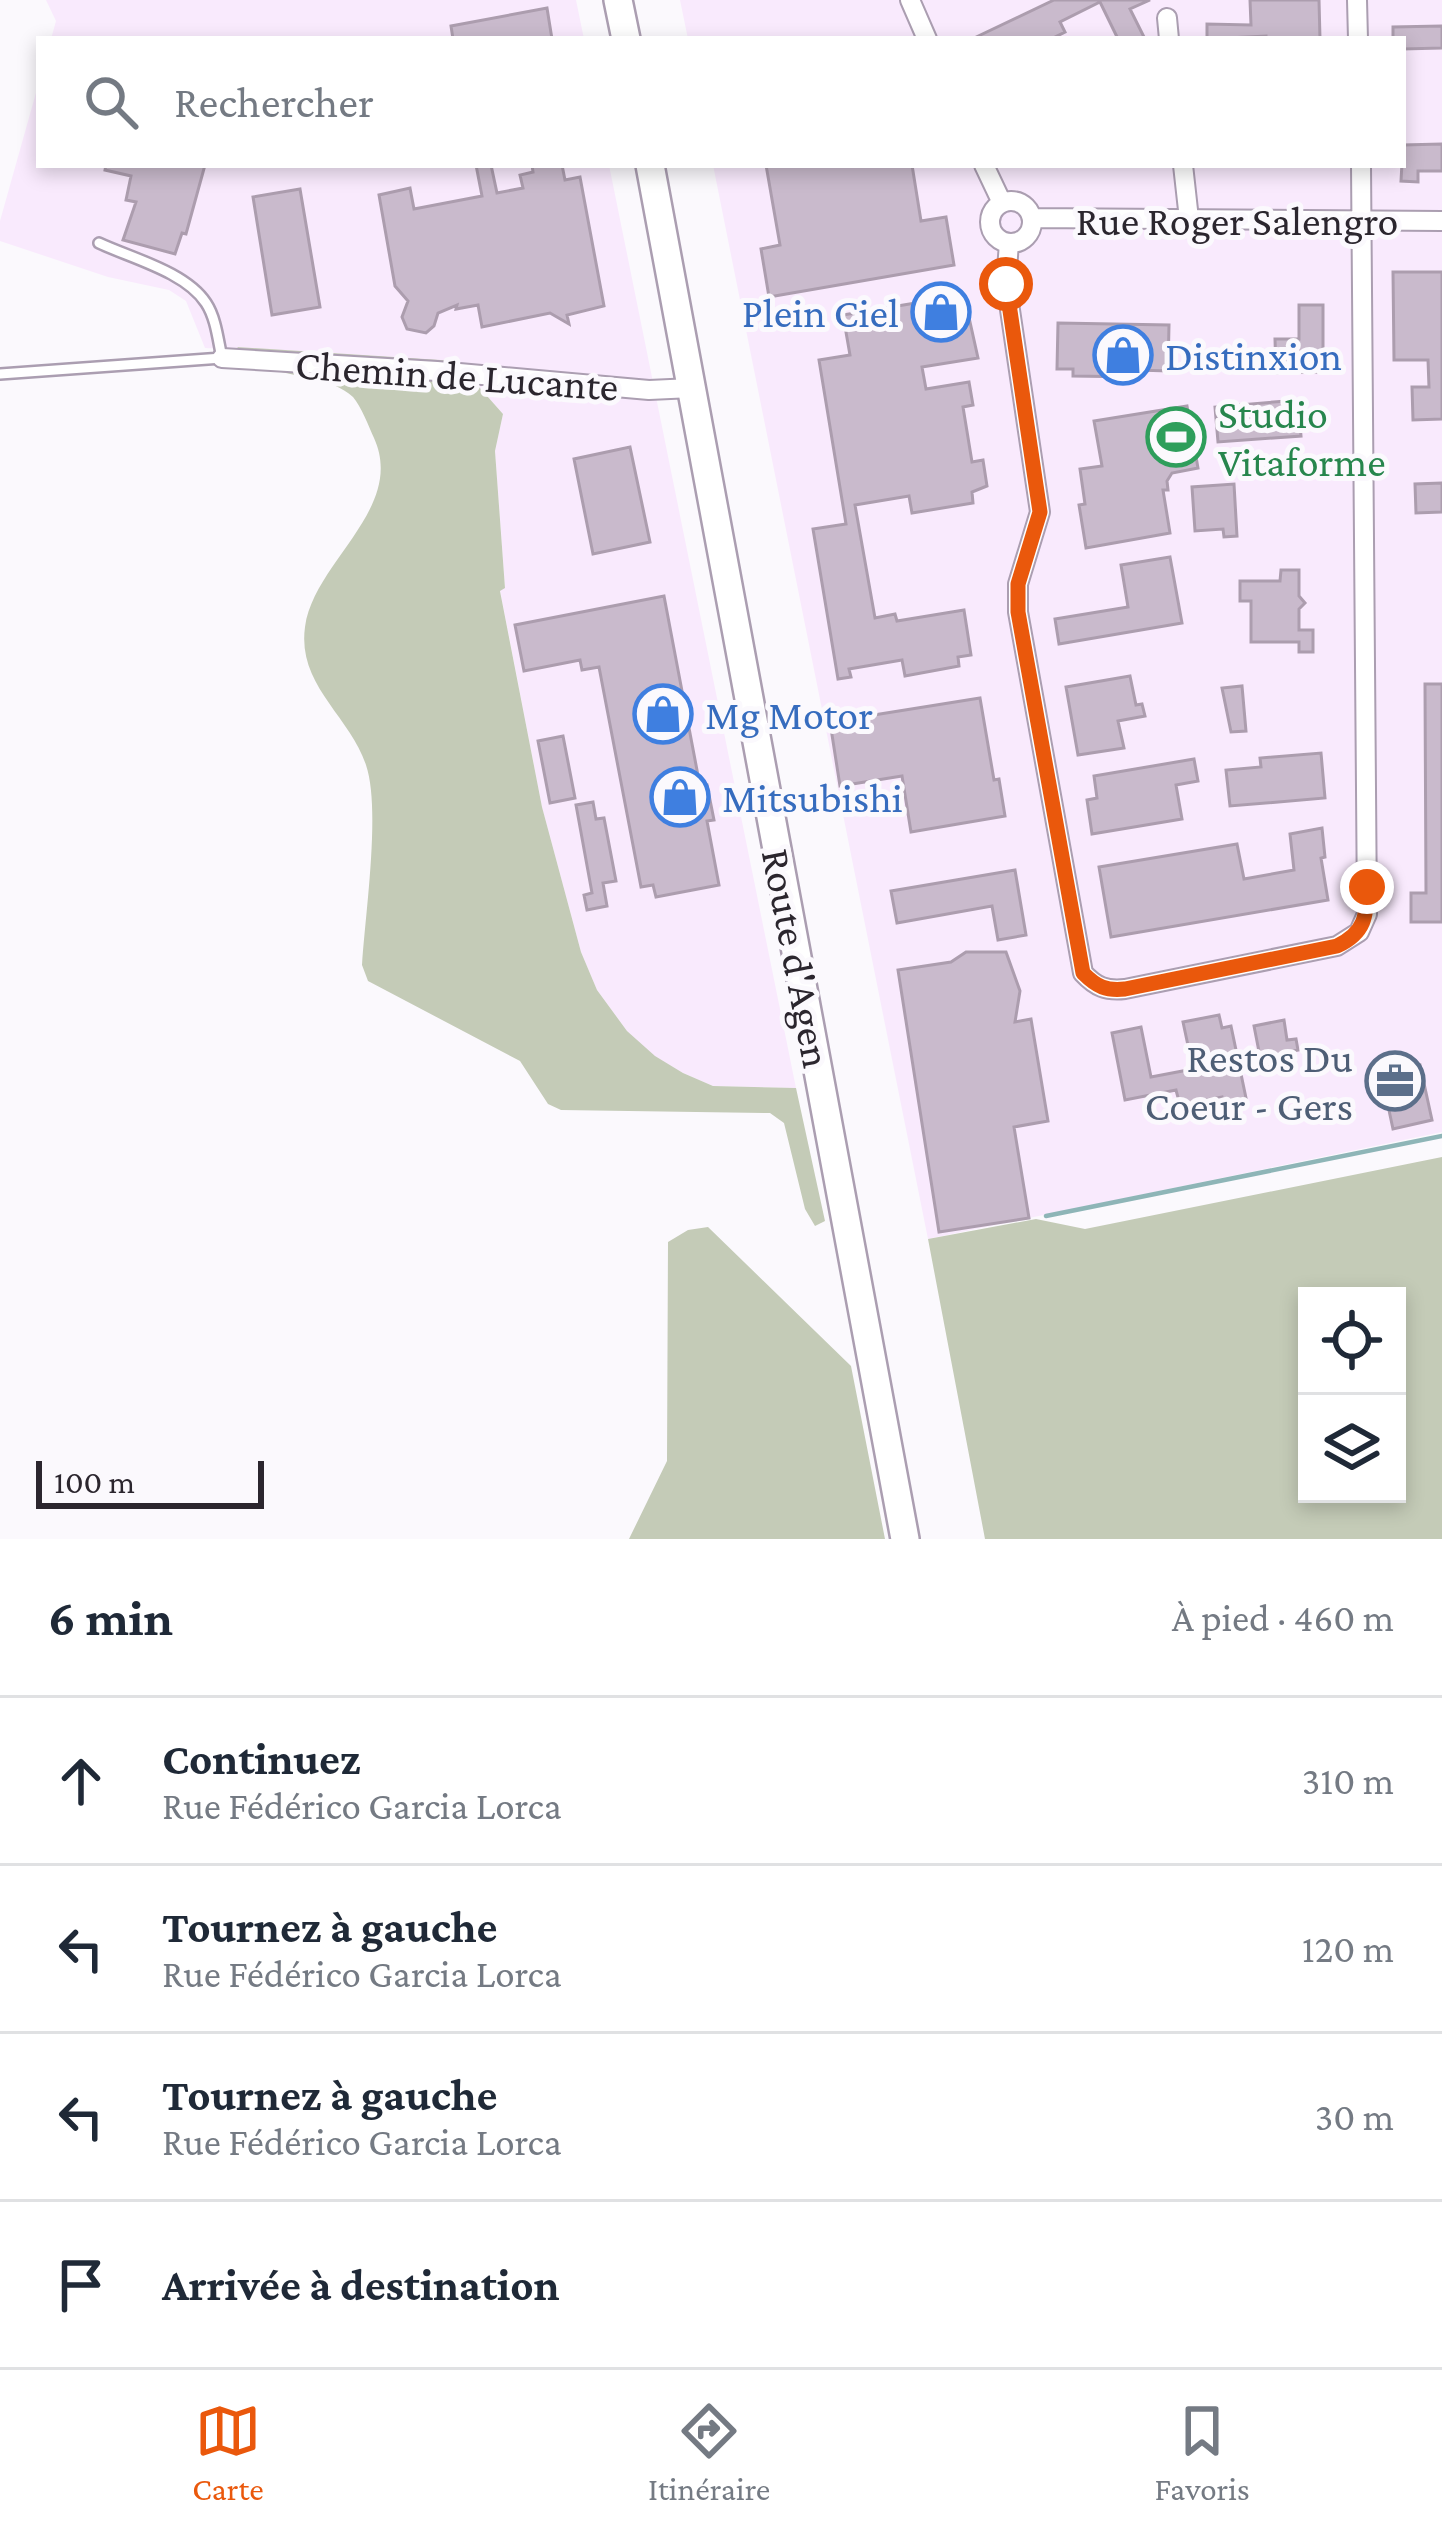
<!DOCTYPE html>
<html lang="fr">
<meta charset="utf-8">
<style>
body{margin:0;font-family:"Crimson Pro",serif;background:#f6f6f7;color:#1f2937}
.controls{position:absolute;right:36px;bottom:36px;display:grid;overflow:hidden;border-radius:0px;box-shadow:0 6px 18px #0003}
.controls button{width:108px;height:108px;display:grid;place-items:center;padding:0;border:0;border-bottom:3px solid #e0e1e3;background:#fff;color:#1f2937;font:60px sans-serif}
.scale{position:absolute;left:36px;bottom:30px;width:228px;box-sizing:border-box;padding-left:12px;border:6px solid #2b262e;border-top:0;font-size:33px;line-height:42px;white-space:nowrap;color:#2b262e;-webkit-text-stroke:9px #fbf9fd;paint-order:stroke}
.stop{position:absolute;width:36px;height:36px;margin:-27px;border:9px solid #ea580c;border-radius:50%;background:#fff}
.stop.end{background:#ea580c;border-color:#fff;box-shadow:0 3px 12px #0008}
.list{margin:0;padding:0;list-style:none}
h2{display:flex;justify-content:space-between;align-items:center;height:156px;margin:0;padding:0 48px;font-size:51px}
h2 small{font-size:39px;font-weight:400;color:#747a83}
.list li{display:grid;grid-template-columns:78px 1fr auto;gap:36px;align-items:center;box-sizing:border-box;height:168px;padding:0 48px;border-top:3px solid #e0e1e3}
.list b{display:block;font-size:45px;white-space:nowrap}
.list p{margin:0;font-size:39px;white-space:nowrap;color:#747a83}
.list em{font-size:39px;font-style:normal;color:#747a83}
.icon{flex:none;width:66px;height:66px;fill:none;stroke:currentColor;stroke-width:2;stroke-linecap:round;stroke-linejoin:round}
.map{position:relative;flex:none;width:1442px;height:1539px;overflow:hidden}
.search{position:absolute;background:#fff;box-shadow:0 6px 18px #0003;left:36px;right:36px;top:36px;height:132px;display:flex;align-items:center;gap:30px;box-sizing:border-box;padding:0 42px;border-radius:0px;color:#747a83;font-size:45px}
.sheet{height:828px;background:#fff}
nav{display:flex;justify-content:space-around;align-items:center;box-sizing:border-box;height:168px;border-top:3px solid #e0e1e3;background:#fff;font-size:33px;color:#747a83}
nav a{display:grid;justify-items:center;gap:6px}
nav .on{color:#ea580c}
.map>svg:first-child{display:block}
.industrial{fill:#f9eafd}
.green{fill:#c4cbb7;fill-rule:evenodd}
.lines{fill:none;stroke-linecap:round;stroke-linejoin:round}
.stream{stroke:#8eb5b7;stroke-width:4.5}
.building{fill:#c9bacc;stroke:#ac9dae;stroke-width:3}
.service-casing{stroke:#ab9eb1;stroke-width:14}
.minor-casing{stroke:#ab9eb1;stroke-width:22}
.primary-casing{stroke:#ab9eb1;stroke-width:32}
.service{stroke:#fff;stroke-width:9}
.minor{stroke:#fff;stroke-width:18}
.primary{stroke:#fff;stroke-width:27}
.route{stroke:#ea580c;stroke-width:15}
.labels{text-anchor:middle;dominant-baseline:central;stroke-width:10;stroke-linejoin:round;paint-order:stroke}
.street-label{font-size:42px;fill:#2b262e;stroke:#fbf9fd}
.shop-label{font-size:42px;fill:#366cbe;stroke:#fbf9fd;text-anchor:start}
.leisure-label{font-size:42px;fill:#27864d;stroke:#fbf9fd;text-anchor:start}
.service-label{font-size:42px;fill:#4e5e75;stroke:#fbf9fd;text-anchor:end}
</style>
<div class="map">
<svg width="1442" height="1539" viewBox="0 0 1442 1539">
<rect width="100%" height="100%" fill="#fbf9fd"/>
<path class="industrial" d="M46 0H576L584 39H51L56 21Z
M680 0H1442V1132L928 1239 713 165H1403V39H688Z
M39 82V165H609L796 1088 713 1086 683 1073 654 1056 627 1031 597 990 581 952 542 807 500 590 505 587 495 451 503 414 456 361 205 348 186 301 169 290 108 277 0 241V221Z"/>
<path class="green" d="M237 347 456 361 503 414 495 451 505 588 500 591 542 807 581 952 597 990 627 1031 655 1056 683 1073 713 1086 796 1088 825 1221 815 1226 805 1209 784 1123 770 1113 561 1110 548 1104 520 1061 368 981 362 965C365 915 381 809 366 765 350 716 297 685 305 627 314 561 406 509 374 438 369 427 361 406 353 397 332 377 292 377 267 368 256 364 246 354 237 347Z
M1442 1157V1539H985L928 1239 1036 1219 1085 1229ZM1397 1296V1494H1307V1296Z
M708 1227 851 1366 885 1539H629L667 1461 668 1242 688 1230Z"/>
<g class="lines">
<path class="stream" d="M1046 1216 1442 1136"/>
</g>
<path class="building" d="M1054 0H1150L1130 9 1145 39H1118L1100 2 1060 22 1065 32 1051 39H972Z
M1250 0H1319L1320 39H1266V36L1207 39V24L1251 25Z
M547 8 552 39H453L451 26Z
M1442 26V48L1403 49V39H1393V27Z
M1442 144V171H1418V182L1401 181 1403 145Z
M106 165H205L186 234 182 233 175 254 123 240 136 202 126 200 131 176 105 170Z
M476 165H491L497 193 523 188 520 175 533 172 532 165H562L565 180 580 177 604 306 567 315 569 324 550 313 482 327 478 305 456 309 457 305 438 313 434 326 426 333 407 329 402 317 408 301 395 286 379 195 410 188 414 209 482 196Z
M766 165H912L921 221 946 217 954 265 769 297 761 249 780 245Z
M300 189 320 307 272 315 253 197Z
M1393 272H1442V419L1413 420 1412 387H1429L1428 360H1394Z
M964 295 978 358 922 367 926 389 969 382 973 405 963 407 972 462 983 460 987 486 972 492 973 503 912 513 909 496 855 505 875 618 895 614 897 621 964 610 971 655 958 657 959 666 905 676 902 660 849 669 851 677 838 679 813 529 846 524 819 360 850 355 843 315Z
M1299 305H1323V372L1276 373 1275 339H1299Z
M1058 323 1169 325 1168 371 1136 370V377L1073 376V369H1057Z
M1298 400 1301 436 1218 442 1215 407Z
M1187 406 1198 468 1172 473 1167 481 1168 490H1163L1170 533 1086 548 1079 505 1085 504 1080 469 1102 466 1094 421Z
M630 447 650 542 593 554 574 459Z
M1442 483V512L1416 513 1415 484Z
M1234 484 1237 536 1224 537 1223 529 1195 531 1192 487Z
M1170 557 1182 623 1059 644 1055 619 1128 607 1121 565Z
M1281 570H1299V596L1305 603 1299 609V630H1313V652H1299V642H1251V601H1240V581H1280Z
M664 596 700 786 707 785 714 820 707 821 719 885 656 897 653 885 641 887 599 667 582 670 580 660 524 671 515 625Z
M1130 676 1136 705 1142 704 1145 716 1118 721 1124 748 1078 755 1066 687Z
M1425 684H1442V922H1411V893H1426Z
M1242 686 1246 731 1231 732 1222 688Z
M980 698 994 780 999 779 1005 816 911 832 902 776 840 786 830 722Z
M563 736 575 798 550 803 538 741Z
M1321 753 1325 798 1230 806 1226 770 1261 767 1260 758Z
M1194 759 1198 781 1176 785 1182 819 1092 834 1087 800 1097 798 1094 776Z
M593 802 596 819 604 818 616 881 603 883 607 906 587 910 584 895 592 893 576 805Z
M1322 828 1325 857 1321 858 1328 900 1111 937 1099 867 1237 844 1244 879 1294 870 1290 834Z
M1015 870 1026 935 998 940 992 906 897 923 891 891Z
M966 952H1006L1020 991 1015 1022 1031 1019 1048 1121 1014 1127 1029 1218 939 1232 898 970 951 962Z
M1219 1015 1222 1028 1231 1026 1246 1098 1223 1102 1222 1097 1180 1105 1176 1090 1125 1100 1112 1033 1141 1027 1151 1077 1193 1069 1183 1022Z
M1284 1020 1287 1040 1296 1039 1298 1050 1289 1052 1291 1061 1262 1067 1254 1026Z
M1420 1065 1432 1120 1393 1129 1381 1073Z"/>
<g class="lines">
<g class="service-casing">
<path id="service" d="M0 374 222 358C218 340 216 318 206 303 186 272 131 258 99 243"/>
</g>
<g class="minor-casing">
<path id="minor" d="M910 0 927 39
M1357 0 1358 39
M1167 18 1169 39
M984 165 1002 203
M1183 165 1189 219
M990 222a21 21 0 1 1 42 0a21 21 0 1 1-42 0Z
M1032 218 1442 221
M1009 243 1006 283 1040 512 1018 584V612L1083 973C1096 987 1106 991 1125 989L1337 946 1359 932 1367 914 1361 165
M222 358 437 371 649 390 692 388"/>
</g>
<g class="primary-casing">
<path id="primary" d="M618 0 626 39
M650 165 905 1539"/>
</g>
<use href="#service" class="service"/>
<use href="#minor" class="minor"/>
<use href="#primary" class="primary"/>
</g>
<g class="lines">
<path class="route" d="M1006 284 1040 512 1018 584V612L1083 973C1097 987 1106 991 1125 989L1337 946C1365 933 1367 916 1367 887"/>
</g>
<defs>
<g id="shop-ring" transform="scale(3)"><circle r="9.5" fill="#fbf9fd" stroke="#3f7fe0" stroke-width="1.5"/><path d="M-5-2.5h2.3a2.7 3.5 0 0 1 5.4 0H5L5.5 6h-11ZM-1.5-2.5h3a1.5 2.3 0 0 0-3 0Z" fill="#3f7fe0"/></g>
<g id="stadium-ring" transform="scale(3)"><circle r="9.5" fill="#fbf9fd" stroke="#2e9e5b" stroke-width="1.5"/><path d="M0-5a6.5 5 0 1 0 0 10a6.5 5 0 1 0 0-10ZM-3.5-1.8h7v3.6h-7Z" fill="#2e9e5b"/></g>
<g id="office-ring" transform="scale(3)"><circle r="9.5" fill="#fbf9fd" stroke="#5c6f8a" stroke-width="1.5"/><path d="M-6-3h4V-5.5h4V-3h4V5H-6ZM-1-4.5V-3h2v-1.5ZM-6 0V1H6V0Z" fill="#5c6f8a"/></g>
</defs>
<g fill-rule="evenodd">
<use href="#shop-ring" x="941" y="312"/>
<use href="#shop-ring" x="1123" y="355"/>
<use href="#stadium-ring" x="1176" y="437"/>
<use href="#shop-ring" x="663" y="714"/>
<use href="#shop-ring" x="680" y="797"/>
<use href="#office-ring" x="1395" y="1081"/>
</g>
<g class="labels">
<g class="street-label">
<text x="1237" y="220">Rue Roger Salengro</text>
<text transform="translate(457 375) rotate(4)">Chemin de Lucante</text>
<text transform="translate(797 958) rotate(79)">Route d'Agen</text>
</g>
<g class="shop-label">
<text x="899" y="312" text-anchor="end">Plein Ciel</text>
<text x="1165" y="355">Distinxion</text>
<text x="705" y="714">Mg Motor</text>
<text x="722" y="797">Mitsubishi</text>
</g>
<g class="leisure-label">
<text x="1218" y="413">Studio<tspan x="1218" dy="48">Vitaforme</tspan></text>
</g>
<g class="service-label">
<text x="1353" y="1057">Restos Du<tspan x="1353" dy="48">Coeur - Gers</tspan></text>
</g>
</g>
</svg>
<div class="controls">
<button><svg class="icon" aria-label="locate" viewBox="0 0 24 24"><circle cx="12" cy="12" r="6"/><path d="M12 2v4M12 18v4M2 12h4M18 12h4"/></svg></button>
<button><svg class="icon" aria-label="layers" viewBox="0 0 24 24"><path d="M12 4l9 5-9 5-9-5zM3 14l9 5 9-5"/></svg></button>
</div>
<div class="scale">100 m</div>
<div class="stop" style="left:1006px;top:284px"></div>
<div class="stop end" style="left:1367px;top:887px"></div>
<div class="search"><svg class="icon" aria-label="search" viewBox="0 0 24 24"><circle cx="10" cy="10" r="6"/><path d="M15 15l6 6"/></svg>Rechercher</div>
</div>
<section class="sheet">
<h2>6 min<small>À pied · 460 m</small></h2>
<ul class="list">
<li><svg class="icon" aria-label="ahead" viewBox="0 0 24 24"><path d="M12 20V5M6 11l6-6 6 6"/></svg><div><b>Continuez</b><p>Rue Fédérico Garcia Lorca</p></div><em>310 m</em></li>
<li><svg class="icon" aria-label="left" viewBox="0 0 24 24"><path d="M17 20v-9H6M10 6l-5 5 5 5"/></svg><div><b>Tournez à gauche</b><p>Rue Fédérico Garcia Lorca</p></div><em>120 m</em></li>
<li><svg class="icon" aria-label="left" viewBox="0 0 24 24"><path d="M17 20v-9H6M10 6l-5 5 5 5"/></svg><div><b>Tournez à gauche</b><p>Rue Fédérico Garcia Lorca</p></div><em>30 m</em></li>
<li><svg class="icon" aria-label="arrive" viewBox="0 0 24 24"><path d="M6 21V4h12l-3 4 3 4H6"/></svg><div><b>Arrivée à destination</b></div></li>
</ul>
</section>
<nav>
<a class="on"><svg class="icon" aria-label="map" viewBox="0 0 24 24"><path d="M3 6l6-2 6 2 6-2v14l-6 2-6-2-6 2zM9 4v14M15 6v14"/></svg>Carte</a>
<a><svg class="icon" aria-label="directions" viewBox="0 0 24 24"><path d="M12 3l9 9-9 9-9-9zM9 14v-3h6M13 9l2 2-2 2"/></svg>Itinéraire</a>
<a><svg class="icon" aria-label="saved" viewBox="0 0 24 24"><path d="M7 4h10v16l-5-4-5 4z"/></svg>Favoris</a>
</nav>
